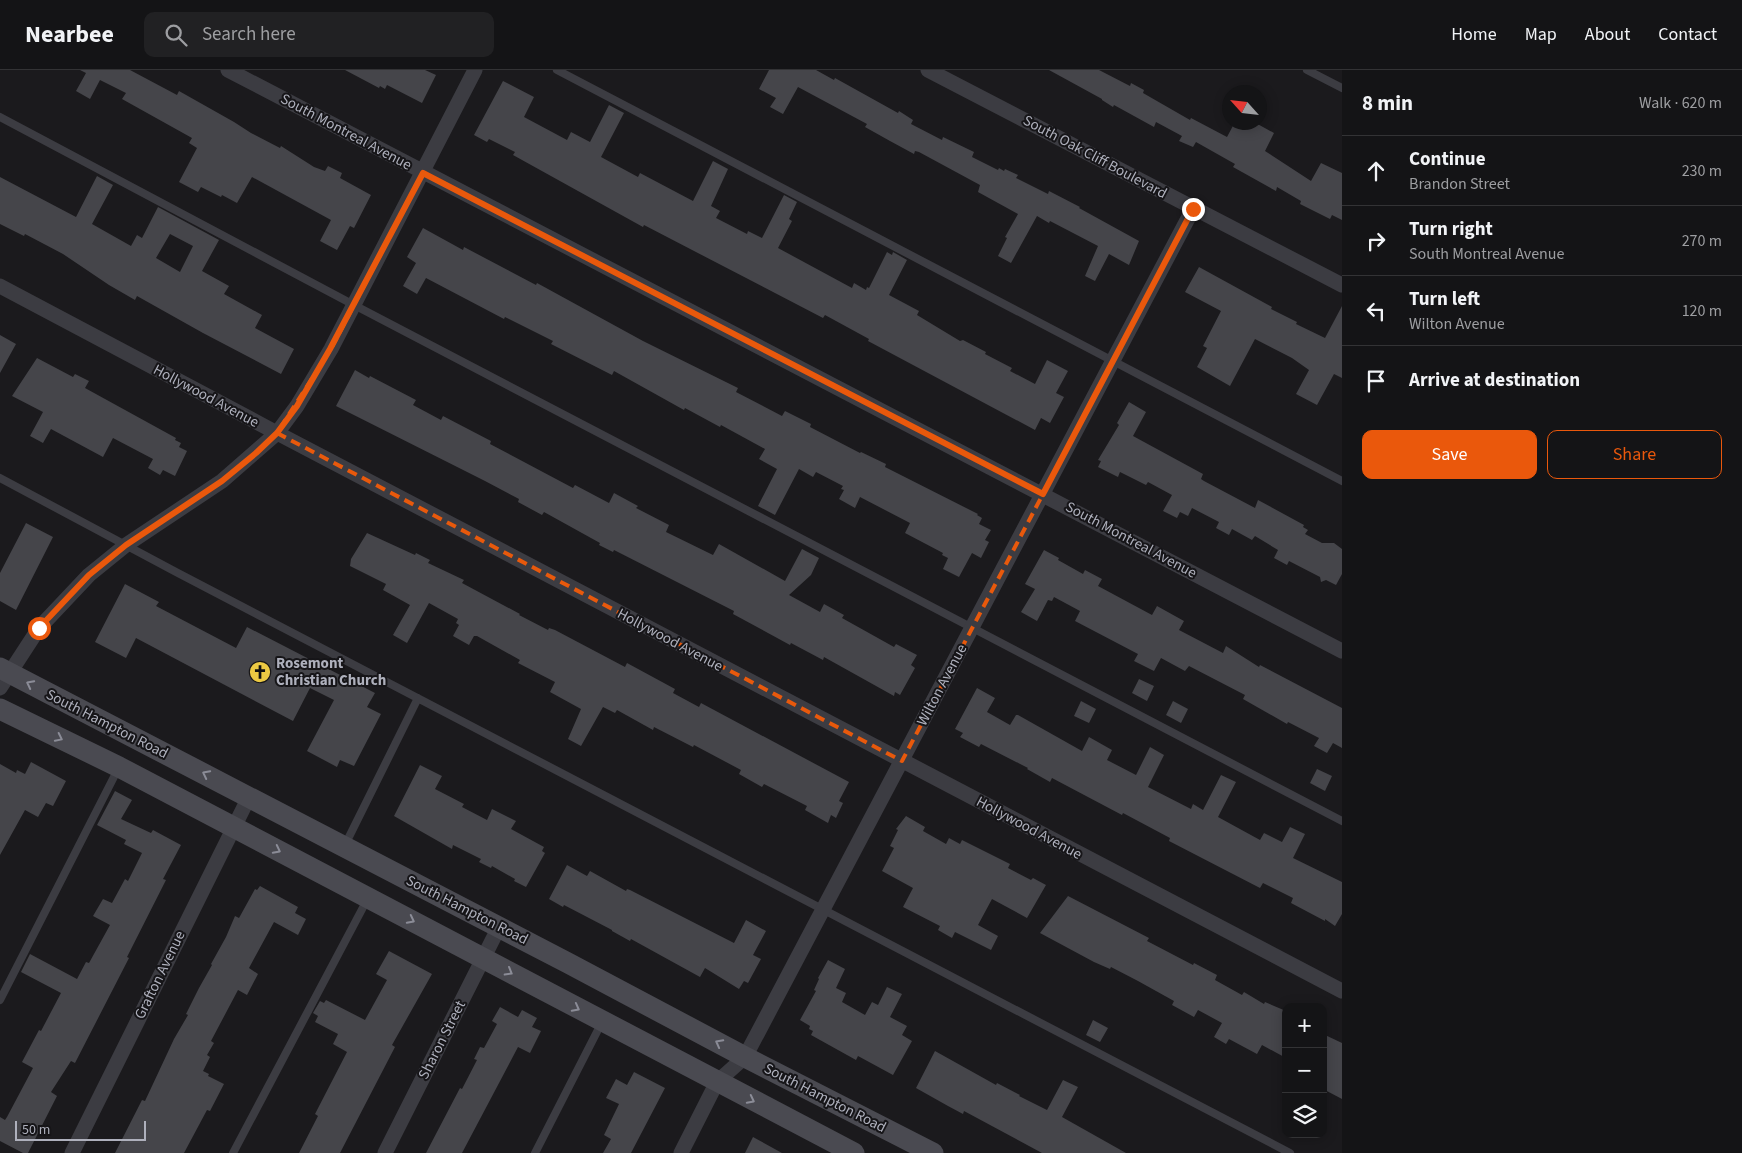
<!DOCTYPE html>
<meta charset="utf-8">
<style>
body{margin:0;font-family:"Source Sans 3",sans-serif;background:#212123;color:#f1f3f6}
.controls{position:absolute;right:15px;bottom:15px;display:grid;overflow:hidden;border-radius:10px;box-shadow:0 2px 12px #0003}
.controls button{width:45px;height:45px;display:grid;place-items:center;padding:0;border:0;border-bottom:1px solid #333335;background:#141416;color:#f1f3f6;font:25px sans-serif}
.compass{position:absolute;left:1222px;top:15px;width:45px;height:45px;border-radius:50%;background:#141416;box-shadow:0 2px 12px #0003;rotate:297deg}
.scale{position:absolute;left:15px;bottom:12px;width:131px;box-sizing:border-box;padding-left:5px;border:2px solid #aeb0bc;border-top:0;font-size:14px;line-height:18px;white-space:nowrap;color:#aeb0bc;-webkit-text-stroke:4px #161518;paint-order:stroke}
.stop{position:absolute;width:15px;height:15px;margin:-11px;border:4px solid #ea580c;border-radius:50%;background:#fff}
.stop.end{background:#ea580c;border-color:#fff;box-shadow:0 1px 5px #0008}
.list{margin:0;padding:0;list-style:none}
h2{display:flex;justify-content:space-between;align-items:center;height:65px;margin:0;padding:0 20px;font-size:21px}
h2 small{font-size:16px;font-weight:400;color:#9d9ea1}
.list li{display:grid;grid-template-columns:32px 1fr auto;gap:15px;align-items:center;box-sizing:border-box;height:70px;padding:0 20px;border-top:1px solid #333335}
.list b{display:block;font-size:19px;white-space:nowrap}
.list p{margin:0;font-size:16px;white-space:nowrap;color:#9d9ea1}
.list em{font-size:16px;font-style:normal;color:#9d9ea1}
.actions{display:flex;gap:10px;padding:15px 20px}
.actions a{flex:1;padding:11px 0;border:1px solid #ea580c;border-radius:10px;text-align:center;font-size:18px;color:#ea580c}
.actions .main{background:#ea580c;color:#fff}
.icon{flex:none;width:28px;height:28px;fill:none;stroke:currentColor;stroke-width:2;stroke-linecap:round;stroke-linejoin:round}
.map{position:relative;flex:none;width:1342px;height:1083px;overflow:hidden}
header{display:flex;align-items:center;gap:30px;box-sizing:border-box;height:70px;padding:0 25px;background:#141416;border-bottom:1px solid #333335}
header strong{font-size:24px}
nav{display:flex;gap:28px;margin-inline-start:auto;font-size:18px}
.search{width:350px;height:45px;background:#212123;display:flex;align-items:center;gap:12px;box-sizing:border-box;padding:0 18px;border-radius:10px;color:#9d9ea1;font-size:19px}
main{display:flex}
aside{flex:1;background:#141416}
.map>svg:first-child{display:block}
.building{fill:#45454a;fill-rule:evenodd}
.lines{fill:none;stroke-linecap:round;stroke-linejoin:round}
.lane{stroke:#3c3c42;stroke-width:8}
.street{stroke:#3c3c42;stroke-width:15}
.secondary{stroke:#4a4a51;stroke-width:21}
.oneway{stroke:#8b8c97}
.route{stroke:#ea580c;stroke-width:6}
.marked{fill:none;stroke:#e8590c;stroke-width:4;stroke-dasharray:10 6;stroke-linejoin:round}
.labels{text-anchor:middle;dominant-baseline:central;stroke-width:4;stroke-linejoin:round;paint-order:stroke}
.street-label{font-size:15px;fill:#aeb0bc;stroke:#161518}
.poi-label{font-size:15px;font-weight:bold;fill:#aeb0bc;stroke:#161518;text-anchor:start}
</style>
<header>
<strong>Nearbee</strong>
<div class="search"><svg class="icon" aria-label="search" viewBox="0 0 24 24"><circle cx="10" cy="10" r="6"/><path d="M15 15l6 6"/></svg>Search here</div>
<nav><a>Home</a><a>Map</a><a>About</a><a>Contact</a></nav>
</header>
<main>
<div class="map">
<svg width="1342" height="1083" viewBox="0 0 1342 1083">
<rect width="100%" height="100%" fill="#1b1a1d"/>
<path class="building" d="M80 0H130L177 25 179 21 234 52 251 63 280 78 281 76 314 97 325 101 328 96 342 103 340 108 371 125 354 158 350 156 337 180 320 171 331 150 252 107 237 133 222 125 221 127 201 117 198 122 179 112 197 78 189 73 192 68 122 29 126 23 100 10 90 29 76 21 86 3Z
M345 0H425L436 5 422 33 387 15 385 19 380 16 379 18Z
M769 0H816L834 10 835 8 898 43 899 41 913 50 911 54 942 70 943 67 974 82 972 87 998 100 999 98 1004 101 1005 99 1018 105 1016 108 1048 124 1049 121 1080 137 1079 138 1139 171 1129 195 1109 184 1095 211 1085 206 1098 176 1050 151 1049 153 1037 146 1011 193 998 186 1007 168 1005 167 1018 144 978 122 980 115 919 82 915 81 914 84 890 71 865 57 867 54 798 17 783 44 770 37 776 28 759 19Z
M1049 0H1099L1130 16 1131 13 1144 20 1143 23 1190 50 1191 48 1227 67 1235 52H1254L1274 63 1265 81 1311 111 1321 93 1342 103V150L1332 145 1330 149 1300 134 1301 131 1277 117 1276 121 1233 97 1235 94 1196 72 1193 77 1179 71 1182 66 1156 52 1154 57 1114 35 1113 37 1102 30V29Z
M503 11 534 27 524 47 567 70 571 62 590 72 609 35 624 43 601 87 638 107 640 103 693 131 713 91 728 99 711 136 720 141 716 148 747 164 748 161 762 168 784 125 797 132 789 149 792 151 778 178 852 218 854 213 866 220 867 217 869 218 887 182 892 185 893 182 907 190 889 225 919 241 917 245 960 271 963 270 986 282 985 284 1012 298 1010 301 1035 314 1047 290 1068 301 1056 323 1064 327 1050 353 1041 348 1035 360 868 271 869 269 825 245 823 248 644 155 643 157 513 85 515 82 489 69 487 72 474 65Z
M97 106 113 115 92 154 131 176 137 165 142 168 158 137 219 170 202 201 229 216 224 224 262 245 255 258 294 279 281 304 203 263 137 226 135 230 109 215 63 184 25 164 24 166 0 154V107L76 147ZM170 164 193 176 180 202 156 188Z
M423 158 463 180 464 177 536 215 537 213 643 271 738 318 736 322 782 346 785 341 811 354 810 357 860 383 861 382 886 394 885 397 978 444 977 445 982 448 979 454 991 460 985 470 989 472 981 488 972 483 959 507 943 499 948 488 942 485 943 483 905 463 910 453 860 427 855 438 839 429 844 420 841 419 843 416 816 402 813 407 799 399 775 445 758 436 777 399 759 389 765 379 721 355 720 357 685 338 684 340 614 301 612 305 551 274 553 271 505 247 504 249 426 208 417 224 403 216 416 193 407 187Z
M1199 197 1272 237 1271 239 1297 252 1296 254 1325 268 1342 236V308L1334 304 1317 335 1296 324 1309 300 1292 288 1255 269 1230 316 1197 297 1207 278 1203 276 1221 241 1185 222Z
M0 265 16 274 0 303Z
M37 288 73 307 75 304 89 311 85 318 176 368 175 370 181 373 179 377 187 381 175 406 163 400 160 405 148 398 153 389 113 368 103 387 51 359 43 373 30 366 43 342 12 326Z
M355 300 369 308 370 306 416 330 413 335 441 350 443 346 491 371 490 374 573 418 575 415 609 433 614 423 638 436 636 438 669 455 666 462 713 485 719 474 785 511 802 479 819 488 811 505 789 525 820 542 824 534 844 545 842 548 894 577 896 574 917 585 911 595 915 598 900 625 895 622 894 626 824 587 823 590 791 573 790 575 733 544 734 541 614 480 613 482 599 475 600 473 544 442 542 445 518 432 519 429 485 411 336 336Z
M1129 332 1146 342 1133 366 1203 404 1201 409 1204 411 1255 438 1258 430 1304 455 1303 457 1308 460 1305 464 1322 473H1334L1342 479V504L1336 515 1326 510 1321 512 1320 507 1289 491 1287 495 1274 488 1278 480 1255 466 1252 470 1232 459 1229 465 1216 458 1219 452 1192 438 1188 446 1180 442 1177 448 1163 441 1172 425 1148 412 1146 415 1120 402 1118 407 1098 397 1101 391 1098 390 1119 355 1117 353Z
M26 453 53 467 16 540 0 531V503Z
M367 463 415 485 416 483 430 490 428 493 464 510 462 513 520 544 519 545 548 560 549 558 555 560 625 597 627 593 675 619 673 623 699 637 701 633 849 712 839 731 843 733 836 748 831 745 828 753 805 740 807 736 764 714 762 717 739 704 741 700 694 675 693 677 654 657 653 660 617 640 615 643 603 637 581 676 568 669 581 639 550 622 555 612 518 593 520 590 477 566H474L469 575 453 566 459 555 456 553 458 549 429 533 407 573 393 565 410 535 383 520 386 514 350 496 351 489Z
M1044 480 1059 488 1058 490 1083 504 1085 500 1102 509 1098 516 1152 545 1157 536 1184 551 1179 560 1223 583 1226 576 1259 597 1260 595 1342 638V678L1333 673 1327 683 1314 676 1319 668 1288 652 1287 654 1243 629 1245 625 1189 596 1185 601 1161 588 1154 601 1134 591 1138 584 1075 551 1080 541 1054 527 1052 531 1048 530 1037 551 1021 542 1035 519 1025 514Z
M125 514 159 532 156 536 236 578 247 557 375 623 367 637 381 644 354 696 340 690 337 697 307 681 334 630 310 618 293 651 136 568 126 588 95 572Z
M1139 609 1154 616 1147 631 1132 623Z
M977 618 995 628 987 642 1010 655 1016 645H1018L1082 681 1089 667 1112 680 1107 690 1136 705 1150 677 1164 685 1148 717 1191 739 1193 734 1203 740 1221 705 1236 712 1218 747 1260 770 1264 763 1282 772 1290 757 1305 764 1293 788 1342 812V844L1335 856 1325 849V851L1291 833 1293 828 1263 813 1260 818 1169 771 1170 768 1123 743 1122 745 1052 708 1050 712 1027 699 1028 698 981 674 979 677 960 667 963 663 955 659Z
M1081 631 1096 639 1089 653 1074 646Z
M1173 631 1188 639 1181 653 1166 645Z
M31 692 66 711 53 736 46 733 38 747 25 740 0 785V694L16 703 17 700 25 704Z
M420 695 442 706 435 719 464 734 462 737 487 750 492 739 516 751 511 759 544 777 542 781 545 783 526 817 514 811 515 809 492 796 491 798 479 792 481 789 453 775 452 779 394 746Z
M1317 699 1332 706 1325 721 1310 713Z
M115 721 132 730 121 749 151 763 153 760 181 775 163 809 166 810 127 887 129 888 75 993 71 991 51 1022 57 1026 28 1083H23L0 1071V1047L5 1050 7 1047 33 998 22 992 39 960 41 961 61 923 21 902 30 884 77 909 86 892 89 893 110 855 93 846 103 829 112 833 125 809 128 811 142 783 124 774 126 770 97 755Z
M906 746 925 757 923 761 946 774 949 768 960 774 962 770 1010 794 1008 798 1031 810 1033 808 1046 815 1027 848 992 829 978 855 998 866 991 880 955 862 952 868 938 860 940 856 903 837 913 818 882 801 894 778 890 776 898 760 896 759Z
M567 795 587 806 590 801 626 821 627 819 630 820 734 873 746 850 766 861 753 885 761 889 748 913 744 911 739 919 705 898 700 907 631 869 630 871 612 861V860L564 835 563 837 549 829Z
M260 816 298 837 295 843 306 849 298 865 274 852 249 898 258 904 247 925 238 920 211 971 214 973 207 985 210 987 203 1001 209 1004 208 1006 224 1014 210 1041 207 1040 184 1083H115L142 1030 145 1031 174 969 188 945 186 944 199 918 212 895 211 894 226 867 235 846 239 848 255 819 257 820Z
M1068 826 1149 868 1147 871 1193 895 1194 893 1217 905 1215 910 1242 925 1244 922 1264 934 1265 932 1286 941V988L1262 975 1257 984 1229 969 1226 974 1214 967 1222 953 1198 940 1194 947 1172 935 1174 931 1138 911 1111 897 1110 899 1094 892 1040 863Z
M389 881 432 904 392 975 395 977 340 1083H299L318 1046 315 1044 347 982 333 974 338 964 315 952 318 946 313 943 320 931 324 933 326 930 365 950 387 910 376 904Z
M828 890 845 899 836 918 846 923 842 932 865 945 872 932 878 935 887 917 902 924 890 947 907 956 902 965 912 971 893 1005 858 986 856 990 811 965 813 961 809 959 810 956 800 950 816 921 814 920 819 909 818 908Z
M500 937 518 947 522 940 537 948 532 957 541 961 530 983 518 977 462 1083H426L460 1018 462 1019 477 990 474 989 480 977 484 978 497 954 492 951Z
M1093 950 1108 958 1100 972 1086 965Z
M1323 964 1342 973V1029L1323 1019Z
M935 981 996 1015 997 1013 1020 1025 1019 1026 1047 1040 1063 1010 1078 1017 1062 1047 1126 1083H1042L964 1041 963 1044 948 1036 916 1018Z
M634 1002 665 1018 631 1083H603L611 1069 604 1065 619 1034 606 1028 616 1009 627 1015Z
M753 1067 782 1083H745Z"/>
<g class="lines">
<path class="lane" d="M557 0 1342 411
M1307 0 1342 18
M0 47 354 235 1342 751
M0 408 176 502 1290 1083
M345 775 418 628
M0 930 118 699
M233 1083 368 828
M535 1083 602 952"/>
<path class="street" d="M228 0 1342 581
M928 0 1342 215
M0 216 277 363 1342 921
M0 618 39 558 89 505 126 475 222 411 277 363 297 336 331 279 475 0
M72 1083 249 727
M385 1083 499 857
M681 1083 717 1012 745 987 1193 139"/>
<path class="secondary" d="M0 598 568 893 745 987 933 1083
M0 639 119 697 854 1083"/>
</g>
<defs><path id="oneway-chevron" d="M-2-3.5L2.5 0L-2 3.5" fill="none" stroke-width="1.6" stroke-linecap="round" stroke-linejoin="round" transform="scale(1.25)"/></defs>
<g class="oneway">
<use href="#oneway-chevron" transform="translate(30 614) rotate(-153)"/>
<use href="#oneway-chevron" transform="translate(59 668) rotate(26)"/>
<use href="#oneway-chevron" transform="translate(206 704) rotate(-153)"/>
<use href="#oneway-chevron" transform="translate(277 780) rotate(27)"/>
<use href="#oneway-chevron" transform="translate(411 850) rotate(27)"/>
<use href="#oneway-chevron" transform="translate(509 902) rotate(30)"/>
<use href="#oneway-chevron" transform="translate(576 938) rotate(28)"/>
<use href="#oneway-chevron" transform="translate(719 973) rotate(-152)"/>
<use href="#oneway-chevron" transform="translate(751 1030) rotate(27)"/>
</g>
<g class="lines">
<path class="route" d="M39 558 89 505 126 475 222 411 256 383 277 363 297 336 330 279 423 103 1043 424 1193 139"/>
</g>
<path class="marked" d="M423 103 1043 424 902 691 277 363 331 279Z"/>
<defs>
<g id="church-disc" transform="scale(1.125)"><circle r="9.5" fill="#ecc943" stroke="#161518"/><path d="M-1.2-6h2.4v3.5h3.3v2.4h-3.3V6h-2.4V-.1h-3.3v-2.4h3.3Z" fill="#111"/></g>
</defs>
<g fill-rule="evenodd">
<use href="#church-disc" x="260" y="602"/>
</g>
<g class="labels">
<g class="street-label">
<text transform="translate(346 62) rotate(28)">South Montreal Avenue</text>
<text transform="translate(1095 87) rotate(28)">South Oak Cliff Boulevard</text>
<text transform="translate(206 326) rotate(28)">Hollywood Avenue</text>
<text transform="translate(1131 470) rotate(28)">South Montreal Avenue</text>
<text transform="translate(670 570) rotate(28)">Hollywood Avenue</text>
<text transform="translate(942 615) rotate(-62)">Wilton Avenue</text>
<text transform="translate(107 654) rotate(27)">South Hampton Road</text>
<text transform="translate(1029 758) rotate(28)">Hollywood Avenue</text>
<text transform="translate(467 840) rotate(27)">South Hampton Road</text>
<text transform="translate(160 905) rotate(-64)">Grafton Avenue</text>
<text transform="translate(442 970) rotate(-63)">Sharon Street</text>
<text transform="translate(825 1028) rotate(27)">South Hampton Road</text>
</g>
<g class="poi-label">
<text x="276" y="593">Rosemont<tspan x="276" dy="17">Christian Church</tspan></text>
</g>
</g>
</svg>
<div class="controls">
<button>+</button>
<button>−</button>
<button><svg class="icon" aria-label="layers" viewBox="0 0 24 24"><path d="M12 4l9 5-9 5-9-5zM3 14l9 5 9-5"/></svg></button>
</div>
<svg class="compass" viewBox="-18 -18 36 36"><path d="M0-13l5 13h-10z" fill="#e53935"/><path d="M0 13l5-13h-10z" fill="#9d9ea1"/></svg>
<div class="scale">50 m</div>
<div class="stop" style="left:39px;top:558px"></div>
<div class="stop end" style="left:1193px;top:139px"></div>
</div>
<aside>
<h2>8 min<small>Walk · 620 m</small></h2>
<ul class="list">
<li><svg class="icon" aria-label="ahead" viewBox="0 0 24 24"><path d="M12 20V5M6 11l6-6 6 6"/></svg><div><b>Continue</b><p>Brandon Street</p></div><em>230 m</em></li>
<li><svg class="icon" aria-label="right" viewBox="0 0 24 24"><path d="M7 20v-9h11M14 6l5 5-5 5"/></svg><div><b>Turn right</b><p>South Montreal Avenue</p></div><em>270 m</em></li>
<li><svg class="icon" aria-label="left" viewBox="0 0 24 24"><path d="M17 20v-9H6M10 6l-5 5 5 5"/></svg><div><b>Turn left</b><p>Wilton Avenue</p></div><em>120 m</em></li>
<li><svg class="icon" aria-label="arrive" viewBox="0 0 24 24"><path d="M6 21V4h12l-3 4 3 4H6"/></svg><div><b>Arrive at destination</b></div></li>
</ul>
<div class="actions"><a class="main">Save</a><a>Share</a></div>
</aside>
</main>
